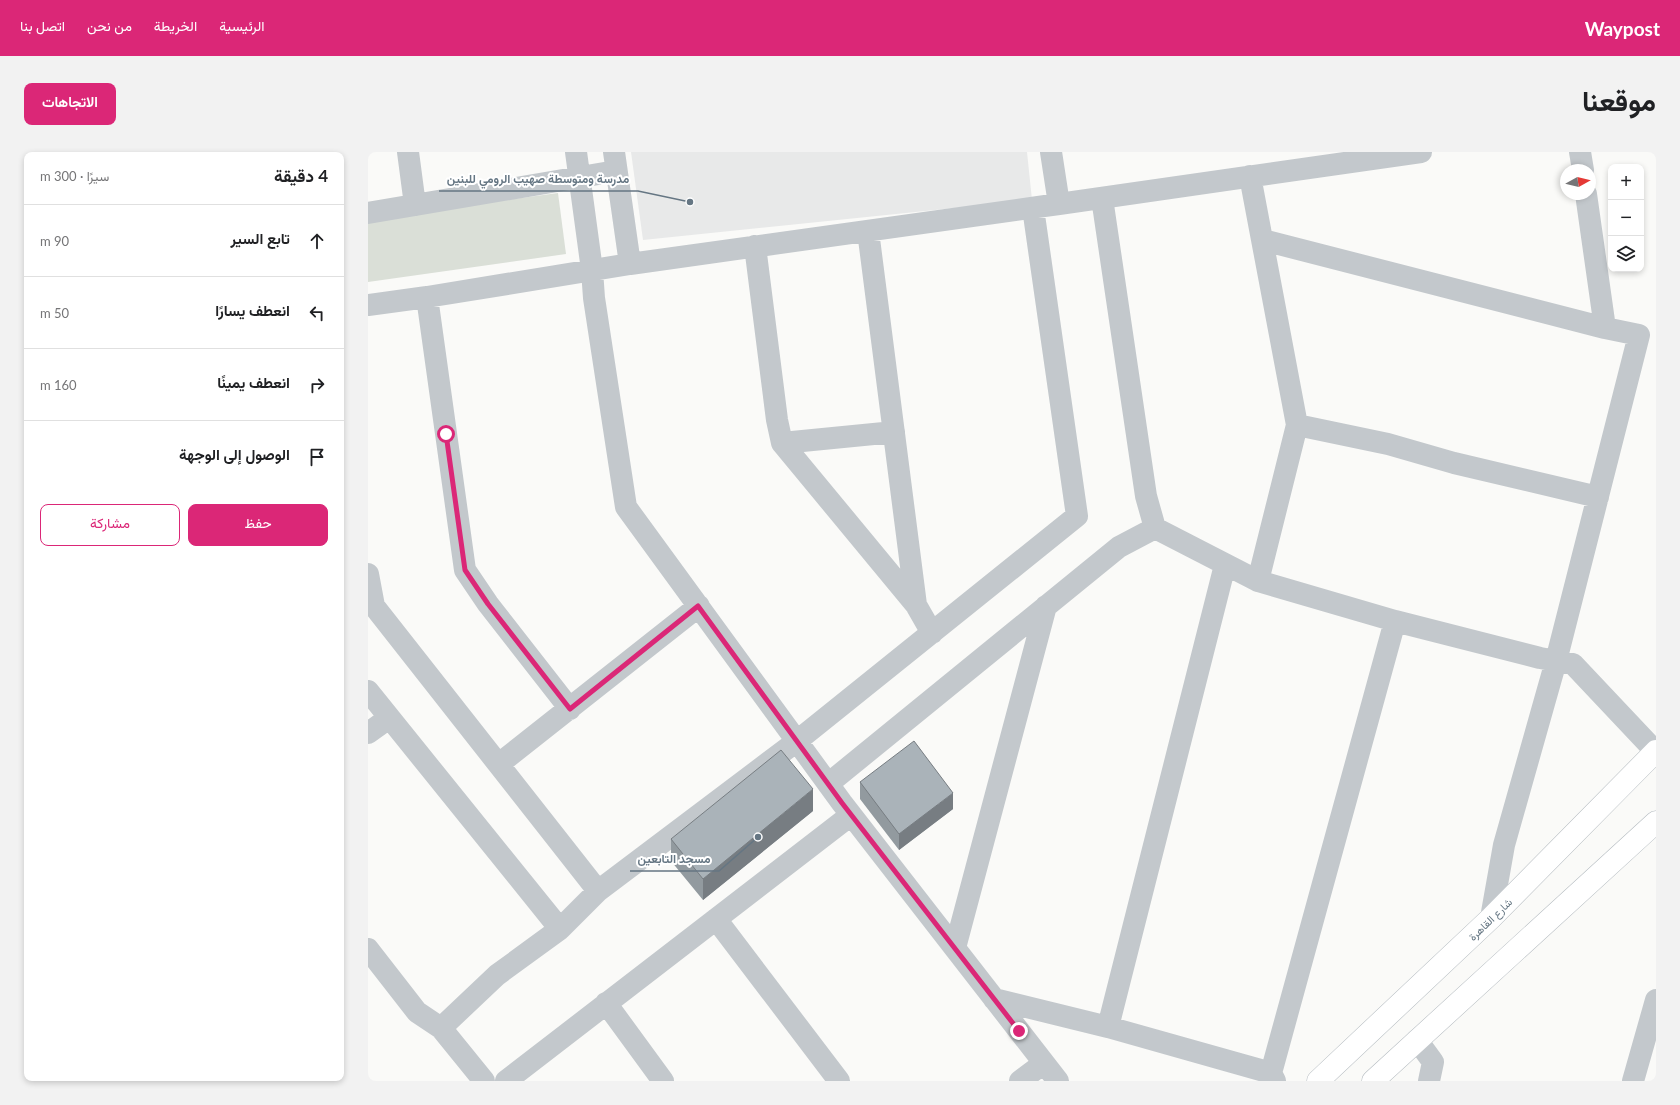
<!DOCTYPE html>
<html lang="ar">
<meta charset="utf-8">
<style>
body{margin:0;font-family:Lato,Vazirmatn,sans-serif;background:#f2f2f2;color:#202124;direction:rtl}
.controls{position:absolute;right:12px;top:12px;display:grid;overflow:hidden;border-radius:8px;box-shadow:0 2px 6px #0003}
.controls button{width:36px;height:36px;display:grid;place-items:center;padding:0;border:0;border-bottom:1px solid #e0e0e0;background:#fff;color:#202124;font:20px sans-serif}
.compass{position:absolute;left:1192px;top:12px;width:36px;height:36px;border-radius:50%;background:#fff;box-shadow:0 2px 6px #0003;rotate:82deg}
.stop{position:absolute;width:12px;height:12px;margin:-9px;border:3px solid #db2777;border-radius:50%;background:#fff}
.stop.end{background:#db2777;border-color:#fff;box-shadow:0 1px 4px #0008}
.list{margin:0;padding:0;list-style:none}
h2{display:flex;justify-content:space-between;align-items:center;height:52px;margin:0;padding:0 16px;font-size:17px}
h2 small{font-size:13px;font-weight:400;color:#757577}
.list li{display:grid;grid-template-columns:26px 1fr auto;gap:12px;align-items:center;box-sizing:border-box;height:72px;padding:0 16px;border-top:1px solid #e0e0e0}
.list b{display:block;font-size:15px;white-space:nowrap}
.list em{font-size:13px;font-style:normal;color:#757577}
.actions{display:flex;gap:8px;padding:12px 16px}
.actions a{flex:1;padding:9px 0;border:1px solid #db2777;border-radius:8px;text-align:center;font-size:14px;color:#db2777}
.actions .main{background:#db2777;color:#fff}
.icon{flex:none;width:22px;height:22px;fill:none;stroke:currentColor;stroke-width:2;stroke-linecap:round;stroke-linejoin:round}
.map{position:relative;flex:none;width:1288px;height:929px;overflow:hidden;direction:ltr;border-radius:8px}
header{display:flex;align-items:center;gap:24px;box-sizing:border-box;height:56px;padding:0 20px;background:#db2777;color:#fff}
header strong{font-size:19px}
nav{display:flex;gap:22px;margin-inline-start:auto;font-size:14px}
.intro{display:flex;align-items:center;justify-content:space-between;box-sizing:border-box;height:96px;padding:0 24px}
h1{margin:0;font-size:28px}
.button{padding:10px 18px;border-radius:8px;background:#db2777;color:#fff;font-size:14px;font-weight:700}
main{display:flex;gap:24px;padding:0 24px}
aside{flex:1;background:#fff;border-radius:8px;box-shadow:0 2px 6px #0003}
.map>svg:first-child{display:block}
.built{fill:#e8e9e9}
.green{fill:#dadfd7}
.lines{fill:none;stroke-linecap:round;stroke-linejoin:round}
.secondary-casing{stroke:#b3babf;stroke-width:23}
.minor{stroke:#c3c8cc;stroke-width:22}
.secondary{stroke:#fff;stroke-width:22}
.wall{fill:#929a9f}
.shaded-wall{fill:#777d82}
.building{fill:#aab3b9;stroke:#777d82}
.route{stroke:#db2777;stroke-width:5}
.labels{text-anchor:middle;dominant-baseline:central;stroke-width:4;stroke-linejoin:round;paint-order:stroke}
.street-label{font-size:11px;fill:#657683;stroke:#fff}
.leader{fill:none;stroke:#657683;stroke-width:1.5}
.callout-dot{fill:#657683;stroke:#fff;stroke-width:1.5}
.callout-label{font-size:12px;text-anchor:middle;font-weight:bold;fill:#657683;stroke:#fff;stroke-width:4;stroke-linejoin:round;paint-order:stroke}
</style>
<header>
<strong>Waypost</strong>
<nav><a>الرئيسية</a><a>الخريطة</a><a>من نحن</a><a>اتصل بنا</a></nav>
</header>
<div class="intro"><h1>موقعنا</h1><a class="button">الاتجاهات</a></div>
<main>
<div class="map">
<svg width="1288" height="929" viewBox="0 0 1288 929">
<rect width="100%" height="100%" fill="#fafaf8"/>
<path class="built" d="M263 0H659L664 48 275 88Z"/>
<path class="green" d="M190 41 198 102 0 130V67Z"/>
<g class="lines">
<g class="secondary-casing">
<path id="secondary" d="M950 929 1123 766 1288 599
M1005 929 1288 670"/>
</g>
<path class="minor" d="M40 0 47 53
M208 0 224 118 226 146 258 355 474 651 690 929
M246 0 262 112
M683 0 691 52
M1212 0 1215 18
M882 24 929 273 1020 292 1086 311 1230 345
M1218 42 1237 176
M734 46 778 344 787 376
M0 61 248 19
M500 79 548 453 564 481
M895 88 1237 176 1271 183 1188 509 1136 693 1123 766
M387 94 409 268 414 291 548 453
M59 145 97 418 120 452 202 557
M0 153 59 145 262 112 691 52 1053 0
M414 291 526 280
M0 422 6 454 230 739 429 589 709 364 665 56
M890 429 929 273
M0 539 192 777
M0 581 21 566
M131 612 331 454
M460 632 751 395 787 376 890 429 1027 469 1172 506 1205 512 1288 600
M348 767 471 929
M587 796 678 454
M0 797 49 860 73 876 116 929
M626 847 740 875 903 921
M238 851 295 929
M740 875 857 413
M73 876 129 823 192 777 230 739
M1049 888 1065 910 1061 929
M138 929 483 663
M652 929 676 911
M907 929 903 921 1027 469
M1265 929 1288 848"/>
<use href="#secondary" class="secondary"/>
</g>
<path class="wall" d="M492 630 585 657 531 698 492 647Z
M445 659 335 748 303 709V687Z"/>
<path class="shaded-wall" d="M445 637V659L335 748V727Z
M585 641V657L531 698V682Z"/>
<path class="building" d="M546 589 585 641 531 682 492 630Z
M413 598 445 637 335 727 303 687Z"/>
<g class="lines">
<path class="route" d="M78 282 97 418 120 452 202 557 330 454 474 651 651 879"/>
</g>
<g class="labels">
<g class="street-label">
<text transform="translate(1122 767) rotate(-44)">شارع القاهرة</text>
</g>
</g>
<path class="leader" d="M322 50L270 39H71M390 685L351 719H262"/>
<g class="callout-dot">
<circle cx="322" cy="50" r="4"/>
<circle cx="390" cy="685" r="4"/>
</g>
<g class="callout-label">
<text x="170" y="31">مدرسة ومتوسطة صهيب الرومي للبنين</text>
<text x="306" y="711">مسجد التابعين</text>
</g>
</svg>
<div class="controls">
<button>+</button>
<button>−</button>
<button><svg class="icon" aria-label="layers" viewBox="0 0 24 24"><path d="M12 4l9 5-9 5-9-5zM3 14l9 5 9-5"/></svg></button>
</div>
<svg class="compass" viewBox="-18 -18 36 36"><path d="M0-13l5 13h-10z" fill="#e53935"/><path d="M0 13l5-13h-10z" fill="#757577"/></svg>
<div class="stop" style="left:78px;top:282px"></div>
<div class="stop end" style="left:651px;top:879px"></div>
</div>
<aside>
<h2>4 دقيقة<small>سيرًا · 300 m</small></h2>
<ul class="list">
<li><svg class="icon" aria-label="ahead" viewBox="0 0 24 24"><path d="M12 20V5M6 11l6-6 6 6"/></svg><div><b>تابع السير</b></div><em>90 m</em></li>
<li><svg class="icon" aria-label="left" viewBox="0 0 24 24"><path d="M17 20v-9H6M10 6l-5 5 5 5"/></svg><div><b>انعطف يسارًا</b></div><em>50 m</em></li>
<li><svg class="icon" aria-label="right" viewBox="0 0 24 24"><path d="M7 20v-9h11M14 6l5 5-5 5"/></svg><div><b>انعطف يمينًا</b></div><em>160 m</em></li>
<li><svg class="icon" aria-label="arrive" viewBox="0 0 24 24"><path d="M6 21V4h12l-3 4 3 4H6"/></svg><div><b>الوصول إلى الوجهة</b></div></li>
</ul>
<div class="actions"><a class="main">حفظ</a><a>مشاركة</a></div>
</aside>
</main>
